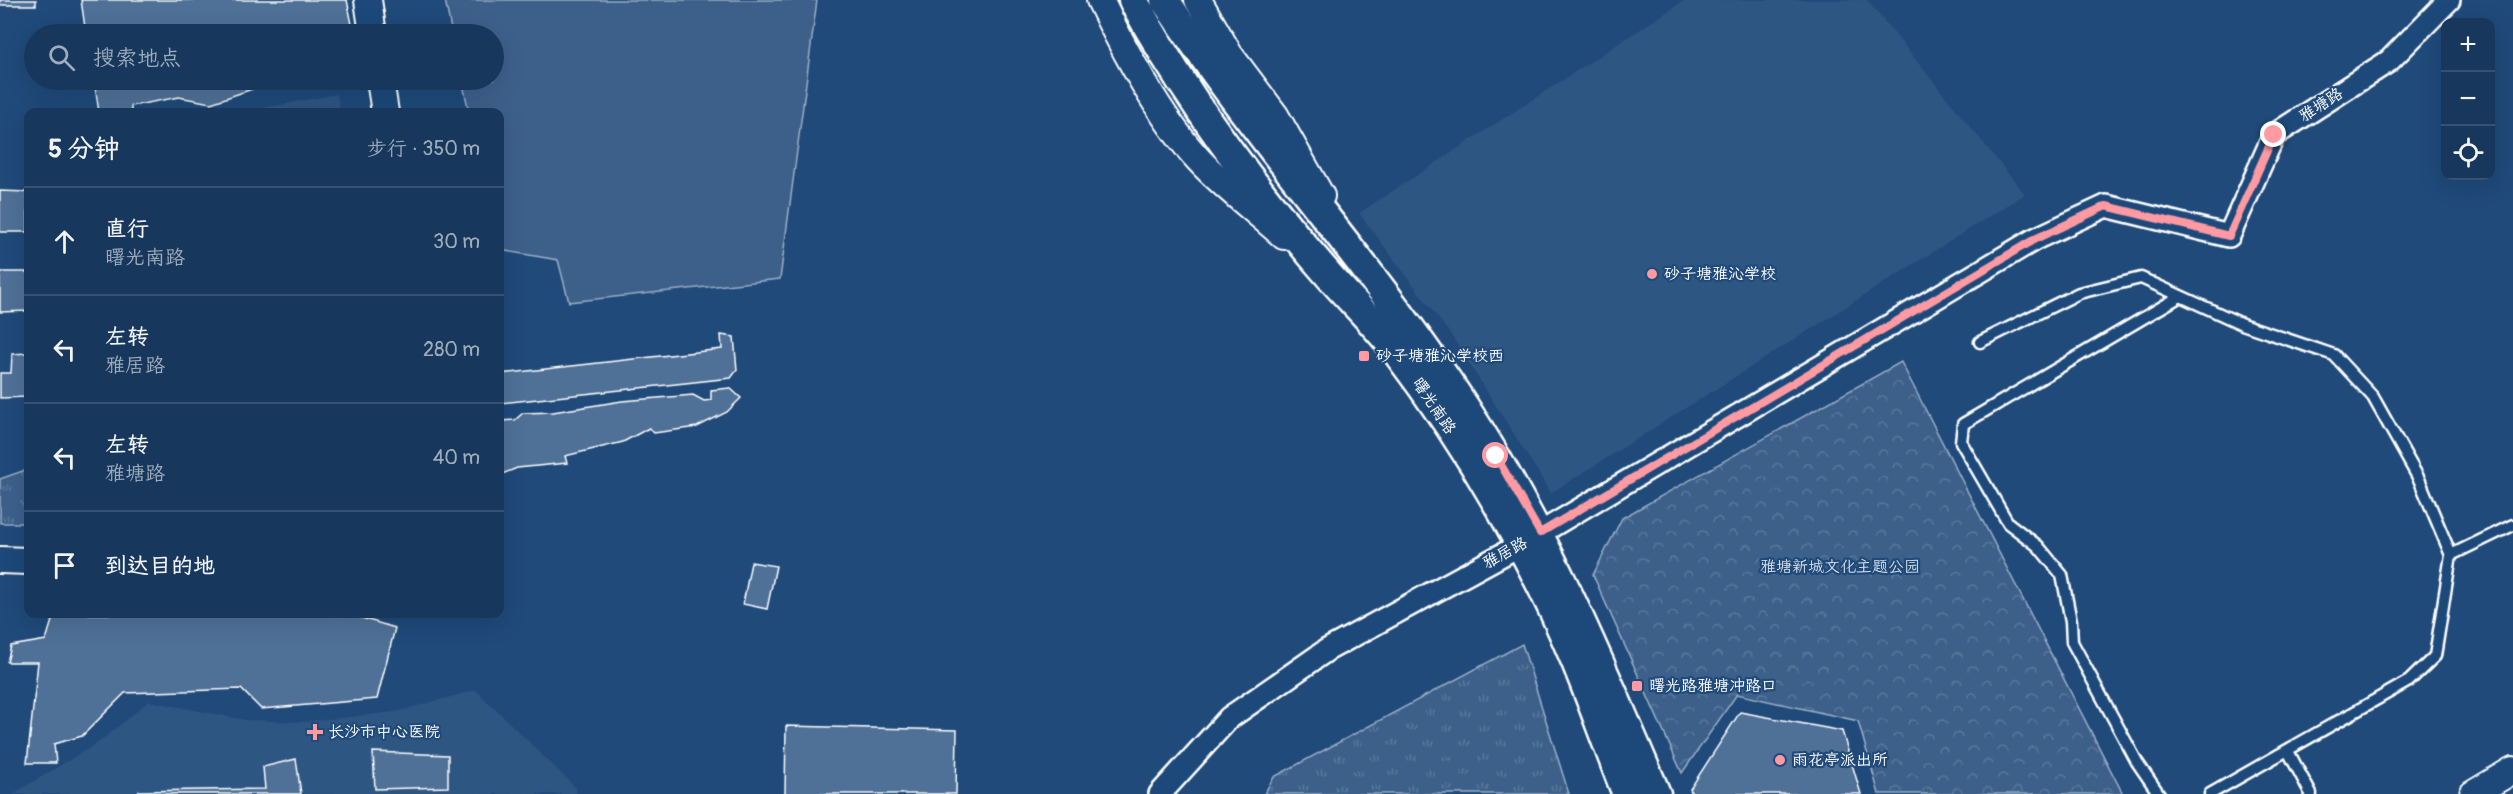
<!DOCTYPE html>
<html lang="zh">
<meta charset="utf-8">
<style>
body{margin:0;font-family:Pangolin,"LXGW WenKai TC",sans-serif;background:#244365;color:#f1f3f6}
.controls{position:absolute;right:18px;top:18px;display:grid;overflow:hidden;border-radius:12px;box-shadow:0 6px 24px #0002}
.controls button{width:54px;height:54px;display:grid;place-items:center;padding:0;border:0;border-bottom:2px solid #365272;background:#17385c;color:#f1f3f6;font:30px sans-serif}
.stop{position:absolute;width:18px;height:18px;margin:-14px;border:4px solid #ff9aa2;border-radius:50%;background:#fff}
.stop.end{background:#ff9aa2;border-color:#fff;box-shadow:0 2px 6px #0008}
.list{margin:0;padding:0;list-style:none}
h2{display:flex;justify-content:space-between;align-items:center;height:78px;margin:0;padding:0 24px;font-size:26px}
h2 small{font-size:20px;font-weight:400;color:#9eacbb}
.list li{display:grid;grid-template-columns:39px 1fr auto;gap:18px;align-items:center;box-sizing:border-box;height:108px;padding:0 24px;border-top:2px solid #365272}
.list b{display:block;font-size:22px;white-space:nowrap}
.list p{margin:0;font-size:20px;white-space:nowrap;color:#9eacbb}
.list em{font-size:20px;font-style:normal;color:#9eacbb}
.icon{flex:none;width:33px;height:33px;fill:none;stroke:currentColor;stroke-width:2;stroke-linecap:round;stroke-linejoin:round}
.map{position:relative;flex:none;width:2513px;height:794px;overflow:hidden}
.search{position:absolute;background:#17385c;box-shadow:0 6px 24px #0002;left:24px;top:24px;width:480px;height:66px;display:flex;align-items:center;gap:15px;box-sizing:border-box;padding:0 21px;border-radius:33px;color:#9eacbb;font-size:22px}
.panel{position:absolute;background:#17385c;box-shadow:0 6px 24px #0002;left:24px;top:108px;width:480px;height:510px;border-radius:12px}
.map>svg:first-child{display:block}
.built{fill:#2e5683}
.grass{fill:url(#grass-tufts);stroke:#9eb0c5;stroke-width:1.5}
.park{fill:url(#park-crowns);stroke:#9eb0c5;stroke-width:1.5}
.pitch{fill:#3c618b;stroke:#9eb0c5;stroke-width:1.5}
.building{fill:#507197;stroke:#fff;stroke-width:1.5}
.lines{fill:none;stroke-linecap:round;stroke-linejoin:round}
.service-casing{stroke:#fff;stroke-width:15}
.minor-casing{stroke:#fff;stroke-width:26}
.tertiary-casing{stroke:#fff;stroke-width:30}
.secondary-casing{stroke:#fff;stroke-width:33}
.service{stroke:#1f4a7a;stroke-width:10}
.minor{stroke:#1f4a7a;stroke-width:21}
.tertiary{stroke:#1f4a7a;stroke-width:26}
.secondary{stroke:#1f4a7a;stroke-width:28}
.route{stroke:#ff9aa2;stroke-width:8}
.poi-dot{fill:#ff9aa2;stroke:#1f4a7a;stroke-width:2}
.labels{text-anchor:middle;dominant-baseline:central;stroke-width:4.5;stroke-linejoin:round;paint-order:stroke}
.street-label{font-size:16px;fill:#fff;stroke:#1f4a7a}
.poi-label{font-size:16px;fill:#fff;stroke:#1f4a7a;text-anchor:start}
.park-label{font-size:16px;fill:#d8dfe8;stroke:#1f4a7a}
</style>
<div class="map">
<svg width="2513" height="794" viewBox="0 0 2513 794">
<defs>
<pattern id="grass-tufts" width="24" height="20" patternUnits="userSpaceOnUse" patternTransform="scale(1.5)"><rect width="24" height="20" fill="#3c618b"/><path d="M3 7l-1-3M5 7V3M7 7l1-3M15 17l-1-3M17 17v-4M19 17l1-3" fill="none" stroke="#59799c"/></pattern>
<pattern id="park-crowns" width="20" height="18" patternUnits="userSpaceOnUse" patternTransform="scale(1.5)"><rect width="20" height="18" fill="#3c618b"/><path d="M2 6a3 3 0 1 1 6 0M12 15a3 3 0 1 1 6 0" fill="none" stroke="#59799c"/></pattern>
</defs>
<rect width="100%" height="100%" fill="#1f4a7a"/>
<filter id="ink" filterUnits="userSpaceOnUse"><feTurbulence type="fractalNoise" baseFrequency=".0167" numOctaves="2"/><feDisplacementMap in="SourceGraphic" scale="12" xChannelSelector="R" yChannelSelector="G"/><feConvolveMatrix kernelMatrix="1 2 1 2 8 2 1 2 1" color-interpolation-filters="sRGB"/></filter>
<g filter="url(#ink)">
<path class="built" d="M1685 0H1867L2025 194 1551 493 1451 335 1359 213Z
M337 94 340 112H241Z
M476 690 577 789 576 794H13L99 742 149 701 245 720 303 722 395 712Z"/>
<path class="grass" d="M28 469V523H0V479Z
M1522 644 1569 794H1264L1274 777Z"/>
<path class="park" d="M1901 362 2123 794H1879L1858 721 1737 694 1682 773 1593 575 1622 518Z"/>
<path class="pitch" d="M445 0H817L780 279 569 302 558 260 500 250V112H469L462 80H494V34H452Z"/>
<path class="building" d="M0 0H36V5H0Z
M81 0H347L354 34H86Z
M94 80H279L211 103 179 97 131 106V112H99Z
M0 191 28 192V232H0Z
M0 272H28V311L0 312Z
M721 335 734 337 737 370 731 378 500 403V374L722 349Z
M28 353V397L0 398V373H11L12 354Z
M730 388 741 398 727 412 697 427 654 433 649 428 623 442 565 456 567 463 517 468 500 475V421L515 420 523 413 553 412 622 401 693 395 704 401 711 400V390Z
M751 562 776 566 767 609 743 604Z
M54 614H292L355 616 395 628 377 699 261 709 241 689 125 693 82 736 54 744 56 763H27L38 662H7L11 646 46 640Z
M1740 712 1842 731 1861 794H1692L1690 789Z
M786 726 957 730 956 794H785Z
M373 752 448 755V787L375 789Z
M296 759 301 794H139V791L265 789 263 767Z"/>
<g class="lines">
<g class="service-casing">
<path id="service" d="M1980 342 2079 293 2141 278 2242 324 2334 355 2373 397 2419 479 2451 555 2435 656 2409 681 2210 794
M2451 555 2513 525
M2288 751 2311 794
M2159 794 2137 762 2072 642 2071 621 2062 575 2038 546 2008 523 1961 442 1963 424 2179 297"/>
</g>
<g class="minor-casing">
<path id="minor" d="M1160 794 1229 718 1327 650 1520 545 2035 239 2106 206 2229 236 2274 135 2389 61 2449 0"/>
</g>
<g class="tertiary-casing">
<path id="tertiary" d="M368 0 373 34
M1100 0C1125 52 1159 117 1199 160 1224 187 1256 211 1284 236
M1198 0 1229 54 1275 115 1321 196
M380 80 385 112
M0 560 28 561
M2473 794 2513 770"/>
</g>
<g class="secondary-casing">
<path id="secondary" d="M1133 0C1186 98 1254 189 1327 273 1349 299 1373 321 1393 347 1466 443 1530 551 1576 662 1594 706 1609 750 1627 794
M1165 0C1257 141 1372 265 1464 406 1544 528 1599 660 1656 794"/>
</g>
<use href="#service" class="service"/>
<use href="#minor" class="minor"/>
<use href="#tertiary" class="tertiary"/>
<use href="#secondary" class="secondary"/>
</g>
</g>
<g class="lines" filter="url(#ink)">
<path class="route" d="M1496 456 1540 533 2035 239 2106 206 2229 236 2274 135"/>
</g>
<g class="poi-dot">
<circle cx="1652" cy="274" r="6"/>
<rect x="1358" y="350" width="12" height="12" rx="3"/>
<rect x="1631" y="680" width="12" height="12" rx="3"/>
<path d="M312 723h6v6h6v6h-6v6h-6v-6h-6v-6h6z"/>
<circle cx="1780" cy="760" r="6"/>
</g>
<g class="labels">
<g class="street-label">
<text transform="translate(2321 105) rotate(-33)">雅塘路</text>
<text transform="translate(1434 406) rotate(56)">曙光南路</text>
<text transform="translate(1505 553) rotate(-29)">雅居路</text>
</g>
<g class="poi-label">
<text x="1664" y="274">砂子塘雅沁学校</text>
<text x="1376" y="356">砂子塘雅沁学校西</text>
<text x="1649" y="686">曙光路雅塘冲路口</text>
<text x="328" y="732">长沙市中心医院</text>
<text x="1792" y="760">雨花亭派出所</text>
</g>
<g class="park-label">
<text x="1840" y="567">雅塘新城文化主题公园</text>
</g>
</g>
</svg>
<div class="controls">
<button>+</button>
<button>−</button>
<button><svg class="icon" aria-label="locate" viewBox="0 0 24 24"><circle cx="12" cy="12" r="6"/><path d="M12 2v4M12 18v4M2 12h4M18 12h4"/></svg></button>
</div>
<div class="stop" style="left:1496px;top:456px"></div>
<div class="stop end" style="left:2274px;top:135px"></div>
<div class="search"><svg class="icon" aria-label="search" viewBox="0 0 24 24"><circle cx="10" cy="10" r="6"/><path d="M15 15l6 6"/></svg>搜索地点</div>
<section class="panel">
<h2>5 分钟<small>步行 · 350 m</small></h2>
<ul class="list">
<li><svg class="icon" aria-label="ahead" viewBox="0 0 24 24"><path d="M12 20V5M6 11l6-6 6 6"/></svg><div><b>直行</b><p>曙光南路</p></div><em>30 m</em></li>
<li><svg class="icon" aria-label="left" viewBox="0 0 24 24"><path d="M17 20v-9H6M10 6l-5 5 5 5"/></svg><div><b>左转</b><p>雅居路</p></div><em>280 m</em></li>
<li><svg class="icon" aria-label="left" viewBox="0 0 24 24"><path d="M17 20v-9H6M10 6l-5 5 5 5"/></svg><div><b>左转</b><p>雅塘路</p></div><em>40 m</em></li>
<li><svg class="icon" aria-label="arrive" viewBox="0 0 24 24"><path d="M6 21V4h12l-3 4 3 4H6"/></svg><div><b>到达目的地</b></div></li>
</ul>
</section>
</div>
